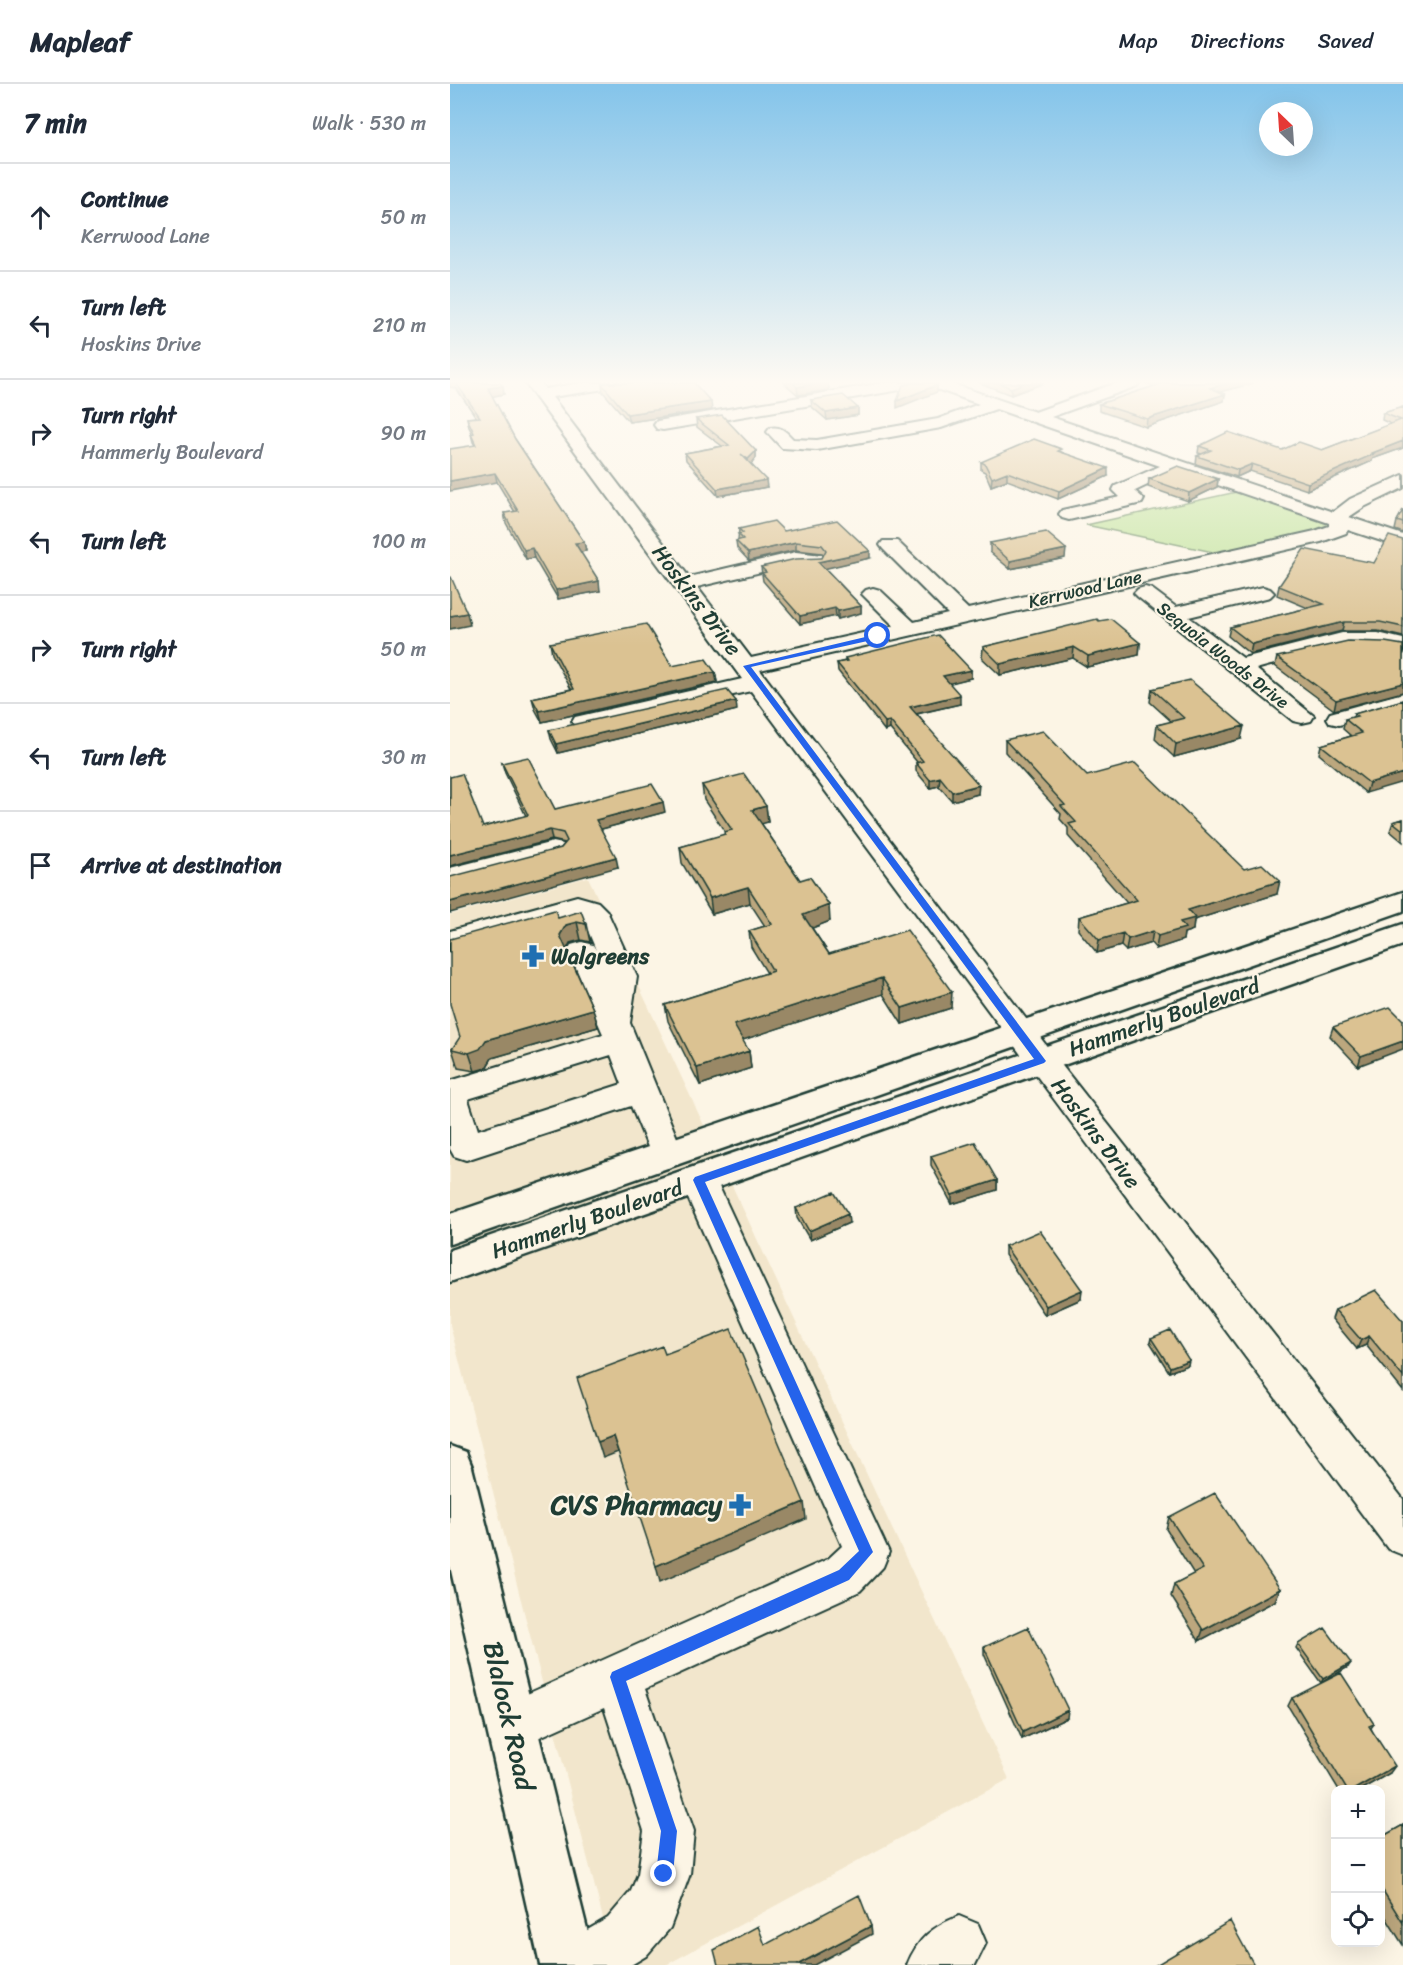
<!DOCTYPE html>
<meta charset="utf-8">
<style>
body{margin:0;font-family:Sriracha,sans-serif;background:#f6f6f7;color:#1f2937}
.controls{position:absolute;right:18px;bottom:18px;display:grid;overflow:hidden;border-radius:12px;box-shadow:0 6px 24px #0002}
.controls button{width:54px;height:54px;display:grid;place-items:center;padding:0;border:0;border-bottom:2px solid #e0e1e3;background:#fff;color:#1f2937;font:30px sans-serif}
.compass{position:absolute;left:809px;top:18px;width:54px;height:54px;border-radius:50%;background:#fff;box-shadow:0 6px 24px #0002;rotate:335deg}
.stop{position:absolute;width:18px;height:18px;margin:-14px;border:4px solid #2563eb;border-radius:50%;background:#fff}
.stop.end{background:#2563eb;border-color:#fff;box-shadow:0 2px 6px #0008}
.list{margin:0;padding:0;list-style:none}
h2{display:flex;justify-content:space-between;align-items:center;height:78px;margin:0;padding:0 24px;font-size:26px}
h2 small{font-size:20px;font-weight:400;color:#747a83}
.list li{display:grid;grid-template-columns:39px 1fr auto;gap:18px;align-items:center;box-sizing:border-box;height:108px;padding:0 24px;border-top:2px solid #e0e1e3}
.list b{display:block;font-size:22px;white-space:nowrap}
.list p{margin:0;font-size:20px;white-space:nowrap;color:#747a83}
.list em{font-size:20px;font-style:normal;color:#747a83}
.icon{flex:none;width:33px;height:33px;fill:none;stroke:currentColor;stroke-width:2;stroke-linecap:round;stroke-linejoin:round}
.map{position:relative;flex:none;width:953px;height:1881px;overflow:hidden}
header{display:flex;align-items:center;gap:36px;box-sizing:border-box;height:84px;padding:0 30px;background:#fff;border-bottom:2px solid #e0e1e3}
header strong{font-size:28px}
nav{display:flex;gap:33px;margin-inline-start:auto;font-size:21px}
main{display:flex}
aside{flex:1;background:#fff}
.map>svg:first-child{display:block}
.built{fill:#f2e6cc}
.green{fill:#c1e39c;stroke:#709068;stroke-width:1.5}
.lines{fill:none;stroke-linecap:round;stroke-linejoin:round}
.minor-casing{stroke:#1f3d34;stroke-width:4}
.major-casing{stroke:#1f3d34;stroke-width:5}
.minor{fill:#fcf5e5;fill-rule:evenodd}
.major{fill:#fcf5e5;fill-rule:evenodd}
.wall{fill:#bca77e;stroke:#1f3d34;stroke-width:1.5}
.shaded-wall{fill:#986;stroke:#1f3d34;stroke-width:1.5}
.building{fill:#dbc292;stroke:#1f3d34;stroke-width:1.5}
.route{fill:#2563eb}
.labels{text-anchor:middle;dominant-baseline:central;stroke-width:4.5;stroke-linejoin:round;paint-order:stroke}
.far-street-label{font-size:18px;fill:#1f3d34;stroke:#fcf5e5}
.street-label{font-size:22px;fill:#1f3d34;stroke:#fcf5e5}
.poi-label{font-size:22px;font-weight:bold;fill:#1f3d34;stroke:#fcf5e5;text-anchor:start}
.near-poi-label{font-size:27px;font-weight:bold;fill:#1f3d34;stroke:#fcf5e5;text-anchor:end}
.near-street-label{font-size:27px;fill:#1f3d34;stroke:#fcf5e5}
</style>
<header>
<strong>Mapleaf</strong>
<nav><a>Map</a><a>Directions</a><a>Saved</a></nav>
</header>
<main>
<aside>
<h2>7 min<small>Walk · 530 m</small></h2>
<ul class="list">
<li><svg class="icon" aria-label="ahead" viewBox="0 0 24 24"><path d="M12 20V5M6 11l6-6 6 6"/></svg><div><b>Continue</b><p>Kerrwood Lane</p></div><em>50 m</em></li>
<li><svg class="icon" aria-label="left" viewBox="0 0 24 24"><path d="M17 20v-9H6M10 6l-5 5 5 5"/></svg><div><b>Turn left</b><p>Hoskins Drive</p></div><em>210 m</em></li>
<li><svg class="icon" aria-label="right" viewBox="0 0 24 24"><path d="M7 20v-9h11M14 6l5 5-5 5"/></svg><div><b>Turn right</b><p>Hammerly Boulevard</p></div><em>90 m</em></li>
<li><svg class="icon" aria-label="left" viewBox="0 0 24 24"><path d="M17 20v-9H6M10 6l-5 5 5 5"/></svg><div><b>Turn left</b></div><em>100 m</em></li>
<li><svg class="icon" aria-label="right" viewBox="0 0 24 24"><path d="M7 20v-9h11M14 6l5 5-5 5"/></svg><div><b>Turn right</b></div><em>50 m</em></li>
<li><svg class="icon" aria-label="left" viewBox="0 0 24 24"><path d="M17 20v-9H6M10 6l-5 5 5 5"/></svg><div><b>Turn left</b></div><em>30 m</em></li>
<li><svg class="icon" aria-label="arrive" viewBox="0 0 24 24"><path d="M6 21V4h12l-3 4 3 4H6"/></svg><div><b>Arrive at destination</b></div></li>
</ul>
</aside>
<div class="map">
<svg width="953" height="1881" viewBox="0 0 953 1881">
<rect width="100%" height="100%" fill="#fcf5e5"/>
<filter id="ink" filterUnits="userSpaceOnUse"><feTurbulence type="fractalNoise" baseFrequency=".0167" numOctaves="2"/><feDisplacementMap in="SourceGraphic" scale="12" xChannelSelector="R" yChannelSelector="G"/><feConvolveMatrix kernelMatrix="1 2 1 2 8 2 1 2 1" color-interpolation-filters="sRGB"/></filter>
<g filter="url(#ink)">
<path class="built" d="M138 793 559 1695 216 1881H165L0 1241V831Z"/>
<path class="green" d="M791 407 877 438 879 443 812 460 763 468 636 441Z"/>
<g class="lines">
<g class="minor-casing">
<path id="minor" d="M75 299H91L95 305 130 299H169L161 304 102 313 239 493 346 468 372 471 375 475 372 479 346 480 247 503 301 574 444 542 412 510 416 506 423 504 430 506 464 538 498 530 433 465 430 461 433 457H447L518 525 865 447 879 442V439L727 387 685 407 694 415 692 419 619 436 612 434 609 430 612 426 670 413 663 406 665 402 710 382 546 325 491 344 367 366 332 364 317 348 320 344C331 342 335 347 343 355L367 356 488 335 529 320 478 302 476 299H500L585 328 666 299H689L687 302 601 333 883 428 900 415 953 391V404L914 423 899 433 953 451V464L898 446 896 449 871 458 310 586 602 969 953 1415V1471L938 1465 301 607 134 645 125 643 122 638 125 633 292 595Z
M433 299H470L462 304 213 346 207 345 204 341 207 337 213 336Z
M695 503 702 505 726 523 813 503 820 505 824 509 820 513 739 533 793 574 892 549H928L953 555V569C897 555 860 571 806 585L864 632 861 637 852 639 843 637 688 513 684 509 688 505Z
M953 609V623L889 641 880 639 877 634 880 629Z
M103 758 113 760 117 766 113 772 0 802V784Z
M127 812 148 818 157 827 187 893 180 939 234 1071 229 1080 217 1084 205 1080 181 1022 16 1076 4 1072 0 1065V997L153 950 117 868 121 861 132 858 143 861 146 866 134 837 128 830 0 867V847ZM161 971 172 1000 28 1046 18 1015Z
M248 1082 260 1086 266 1096 439 1468 433 1483 410 1507 195 1605 244 1747 240 1790 220 1844 196 1872 181 1881H102L110 1862 158 1834 181 1807 188 1790 194 1747 154 1624 61 1666 44 1659 37 1642 44 1625 378 1475 392 1462 230 1096 236 1086Z
M509 1832 528 1840 536 1859 525 1881H457C468 1854 482 1843 509 1832Z"/>
</g>
<g class="major-casing">
<path id="major" d="M953 808V827L0 1160V1130Z
M953 840V861L0 1198V1166Z
M0 1362 16 1368 22 1383 146 1881H90L0 1482Z"/>
</g>
<use href="#minor" class="minor"/>
<use href="#major" class="major"/>
</g>
<path class="wall" d="M0 299H50L54 310 42 312 65 355 134 458 136 467 130 468 150 507 108 515 84 474 76 475 56 439 54 429 65 428 23 358 21 350 22 349 19 343 17 334 26 333 6 304 0 303Z
M334 299H378L379 306 348 311Z
M530 299H594L561 311Z
M696 299H803L771 308 775 310 774 317 696 343 649 327V320L704 302Z
M152 300 262 326 179 338 153 308Z
M361 316 408 324V331L377 336 362 323Z
M953 323V364L922 375V377L857 406 800 387 787 393 746 380 747 372 752 370 748 369 749 362 832 366H872L941 340 932 336 933 329Z
M246 335 306 367V374L301 380 317 403 268 412 236 376 235 369 272 362 247 343Z
M611 368 658 392 608 415 557 396 541 402 535 388 531 386V378Z
M699 395H768L767 403 738 417 698 403Z
M953 426V449L945 446 947 437Z
M289 445 334 447 420 474 375 484 411 522V529L388 535 386 532 350 540 313 497 311 483 372 474 374 470 372 469 346 466 299 477 287 464 286 457 288 456Z
M953 456V553L928 547H892L800 570 778 552 780 543 858 524 827 511 829 502 924 479Z
M540 459 615 474 560 485 540 468Z
M649 537 690 559 689 571 637 583 623 574 550 591 532 574 533 563Z
M100 559 222 582 265 588 267 598 92 638 85 625 82 614 121 605 102 570Z
M953 561V608L884 626 825 582 827 573Z
M395 574 521 586V594L499 599 510 620 467 630 528 710 502 717 489 702 480 704 466 687V679L467 678 440 645 435 647 388 587 387 579 395 577Z
M702 605 791 655 724 673 705 655 707 641 722 638 700 618Z
M953 616 916 709 869 670 871 661 901 652 893 645 895 635 903 633 904 630Z
M287 626 108 669 101 655 99 646Z
M555 656 637 692 794 785 827 810 744 836 743 846 734 849 733 856 706 865 701 859 676 867 671 862 647 869 628 846 629 833 677 819 618 752V744L610 735 611 730 555 668Z
M52 679 105 725 215 728 151 745 168 783 111 764 115 759 102 756 0 782V693L33 743 76 732 55 689Z
M252 701 316 722 318 738 311 739 350 796 380 837 362 844 379 870 501 924 452 940 433 910 292 956 299 967 301 984 250 1001 218 937 215 921 317 889 301 863 299 847 315 842 300 819 262 830 232 779 230 763 274 751 275 748 254 716Z
M953 735V758L940 747 943 738Z
M108 834 136 840 140 858 131 856 120 859 117 865 143 925 148 943 42 974 36 984 25 987 8 984 2 965Z
M953 936 908 982 880 952 883 943Z
M481 1072 547 1096V1106L502 1120 481 1081Z
M346 1124 399 1139 360 1156 347 1134Z
M555 1162 631 1215 595 1231 555 1171Z
M885 1226 953 1237V1307L916 1261 907 1265 882 1235Z
M701 1254 738 1281 719 1288 700 1258Z
M719 1433 830 1505 825 1517 749 1557 721 1512 724 1500 744 1490 716 1445Z
M848 1560 898 1583 871 1599 846 1564Z
M534 1563 617 1634 572 1655 534 1570Z
M842 1614 924 1640 921 1644 940 1689 910 1706H889L838 1622Z
M953 1741V1861L930 1824V1754Z"/>
<path class="shaded-wall" d="M369 299H378L379 306 348 311 347 303Z
M574 299H594L561 311V304Z
M779 299H803L759 311 760 304Z
M487 301V308L447 324V317Z
M53 302 54 310 40 313 38 304Z
M775 310 774 317 696 343 697 335Z
M261 318 262 326 179 338 177 330Z
M408 324V331L377 336 376 329Z
M953 357V364L922 375V377L857 406 858 399 922 369Z
M306 367V374L299 383 298 375Z
M802 380 800 387 787 393 788 386Z
M658 384V392L608 415 609 407Z
M557 388V396L541 402 542 394Z
M45 389 47 398 0 407V397Z
M768 395 767 403 738 417 739 409Z
M316 396 317 403 268 412 267 405Z
M134 458 136 467 126 469 125 459Z
M346 458V466L299 477 298 469Z
M82 464 84 474 76 475 74 466Z
M616 465 615 474 560 485V477Z
M420 467V474L369 486 368 478Z
M149 497 150 507 108 515 106 506Z
M411 522V529L388 535V527Z
M385 524 386 532 350 540V532Z
M17 529 20 541 0 545V532Z
M894 538 892 547 800 570 802 560Z
M690 559 689 571 637 583 638 572Z
M624 563 623 574 550 591V580Z
M521 586V594L493 601V592Z
M265 588 267 598 92 638 89 627Z
M953 599V608L884 626 886 616Z
M510 611V620L461 631 460 623Z
M286 617 287 626 108 669 106 660Z
M440 637V645L435 647V638Z
M794 642 791 655 724 673 726 660Z
M953 689V698L916 709 919 699Z
M490 693 489 702 480 704V696Z
M529 701 528 710 502 717V708Z
M213 718 215 728 148 746 146 736Z
M316 722 318 738 304 742 302 726Z
M100 746 102 756 0 782V771Z
M166 773 168 783 0 829V818Z
M830 797 827 810 744 836 743 846 734 849 733 856 706 865 708 852 738 826Z
M298 803 300 819 262 830 260 814Z
M379 821 380 837 355 847 353 831Z
M127 838 131 856 120 859 115 869 110 851 116 841Z
M703 847 701 859 676 867 678 855Z
M673 849 671 862 647 869 649 856Z
M432 894 433 910 287 958 284 941Z
M502 908 501 924 452 940V924Z
M143 925 148 943 42 974 36 984 25 987 19 969 36 956Z
M953 957V965L908 982 911 972Z
M299 967 301 984 250 1001 247 984Z
M547 1096V1106L502 1120V1111Z
M398 1130 399 1139 360 1156 359 1147Z
M632 1206 631 1215 595 1231 596 1222Z
M919 1252 916 1261 907 1265 911 1256Z
M739 1276 738 1281 719 1288 720 1283Z
M163 1352 168 1368 153 1374 148 1358Z
M354 1418 356 1435 210 1498 206 1482Z
M830 1505 825 1517 749 1557 753 1546Z
M901 1579 898 1583 871 1599 873 1595Z
M618 1626 617 1634 572 1655 573 1648Z
M945 1682 940 1689 910 1706H903Z
M421 1842 422 1850 364 1881H347Z"/>
<path class="building" d="M6 299H50L53 302 38 304 65 355 134 458 125 459 149 497 106 506 82 464 74 466 54 429 68 427 45 389 0 397V365L26 361 21 350 24 349 17 334 30 333Z
M156 299H244L261 318 177 330 152 300Z
M343 299H369L347 303Z
M463 299H483L487 301 447 317 453 301Z
M549 299H574L561 304Z
M714 299H779L760 304 775 310 697 335 649 320Z
M393 311 408 324 376 329 361 316Z
M953 323V357L922 369 924 370 858 399 802 380 788 386 747 372 761 366 749 362 778 348 832 366 849 358 872 366 951 336 933 329Z
M272 331 306 367 298 375 291 370 316 396 267 405 235 369 279 361 246 335Z
M584 355 612 365 608 367 658 384 609 407 557 388 542 394 535 380 531 378Z
M728 382 768 395 739 409 699 395Z
M953 426V439L947 437Z
M387 436 420 467 368 478 411 522 388 527 385 524 350 532 312 489 316 488 311 483 346 475 372 474 376 466 372 461 346 458 298 469 286 457 293 455 288 450 293 449 289 445 324 437 334 447Z
M596 448 616 465 560 477 540 459Z
M939 452 953 456V543L930 538H894L802 560 780 543 874 520 829 502 854 465 924 479Z
M0 493H1L17 529 0 532Z
M647 535 649 537 661 535 690 559 638 572 624 563 550 580 533 563Z
M196 540 222 582 256 575 265 588 89 627 82 614 124 605 100 559Z
M488 551 521 586 493 592 510 611 460 623 529 701 502 708 490 693 480 696 466 679 473 677 440 637 435 638 387 579 397 577 395 574Z
M898 557 935 558 953 561V599L886 616 827 573Z
M740 596 794 642 726 660 707 641 734 634 702 605Z
M277 606 286 617 106 660 99 646Z
M953 616V689L919 699 871 661 912 649 895 635 907 632 904 630Z
M593 647 637 692 685 679 794 785 812 780 830 797 738 826 745 834 730 838 735 844 708 852 703 847 678 855 673 849 649 856 629 833 687 816 619 740 626 738 611 722 615 721 555 656Z
M78 673 105 725 202 700 213 718 146 736 166 773 0 818V793L111 764 117 757 113 749 100 746 0 771V693L12 690 33 743 78 731 52 679Z
M294 690 316 722 302 726 350 796 360 793 379 821 353 831 379 870 457 846 502 908 452 924 432 894 284 941 299 967 247 984 215 921 323 887 299 847 322 840 298 803 260 814 230 763 275 750 274 748 282 746 252 701Z
M953 735V746L943 738Z
M105 826 108 834 131 827 136 840 127 838 116 841 110 851 143 925 36 956 30 965 19 969 2 965 10 953 0 920V855Z
M940 923 953 936V957L911 972 883 943Z
M525 1058 547 1096 502 1111 481 1072Z
M384 1108 398 1130 359 1147 346 1124Z
M590 1147 632 1206 596 1222 555 1162Z
M926 1206 953 1237V1293L919 1252 911 1256 885 1226Z
M281 1245 354 1418 206 1482 163 1352 148 1358 127 1294 212 1262 215 1270Z
M720 1246 739 1276 720 1283 701 1254Z
M765 1409 830 1505 753 1546 724 1500 753 1485 719 1433Z
M578 1543 618 1626 573 1648 534 1563Z
M875 1544 901 1579 873 1595 848 1560Z
M891 1589 924 1640 919 1642 945 1682 903 1706H897L842 1614Z
M953 1741V1839L930 1802V1754Z
M409 1811 421 1842 347 1881H268L264 1866 308 1842 315 1861Z
M780 1837 804 1881H706Z"/>
</g>
<linearGradient id="sky" x2="0" y2="1"><stop stop-color="#84c4ea"/><stop offset="0.53" stop-color="#fefaf3"/><stop offset="1" stop-color="#fefaf3" stop-opacity="0"/></linearGradient>
<rect width="953" height="562" fill="url(#sky)"/>
<path class="route" d="M428 550 431 554 301 583 596 977 594 979 255 1098 423 1468 399 1496 176 1597 227 1747 223 1790 220 1796 214 1798 209 1796 206 1790 211 1747 160 1593 162 1588 389 1486 409 1467 243 1096 245 1093 584 975 293 582Z"/>
<defs>
<g id="pharmacy-bare" transform="scale(1.8)"><path d="M-2-6h4v4h4v4h-4v4h-4v-4h-4v-4h4Z" fill="#1f6fb2" stroke="#fcf5e5" stroke-width="2.5" paint-order="stroke"/></g>
</defs>
<g fill-rule="evenodd">
<use href="#pharmacy-bare" x="83" y="872"/>
<use href="#pharmacy-bare" x="290" y="1421"/>
</g>
<g class="labels">
<g class="far-street-label">
<text transform="translate(635 505) rotate(-13)">Kerrwood Lane</text>
<text transform="translate(773 571) rotate(38)">Sequoia Woods Drive</text>
</g>
<g class="street-label">
<text transform="translate(247 516) rotate(53)">Hoskins Drive</text>
<text transform="translate(714 933) rotate(-19)">Hammerly Boulevard</text>
<text transform="translate(646 1049) rotate(53)">Hoskins Drive</text>
<text transform="translate(137 1135) rotate(-19)">Hammerly Boulevard</text>
</g>
<g class="poi-label">
<text x="101" y="872">Walgreens</text>
</g>
<g class="near-poi-label">
<text x="272" y="1421">CVS Pharmacy</text>
</g>
<g class="near-street-label">
<text transform="translate(59 1632) rotate(77)">Blalock Road</text>
</g>
</g>
</svg>
<div class="controls">
<button>+</button>
<button>−</button>
<button><svg class="icon" aria-label="locate" viewBox="0 0 24 24"><circle cx="12" cy="12" r="6"/><path d="M12 2v4M12 18v4M2 12h4M18 12h4"/></svg></button>
</div>
<svg class="compass" viewBox="-18 -18 36 36"><path d="M0-13l5 13h-10z" fill="#e53935"/><path d="M0 13l5-13h-10z" fill="#747a83"/></svg>
<div class="stop" style="left:428px;top:552px"></div>
<div class="stop end" style="left:214px;top:1790px"></div>
</div>
</main>
